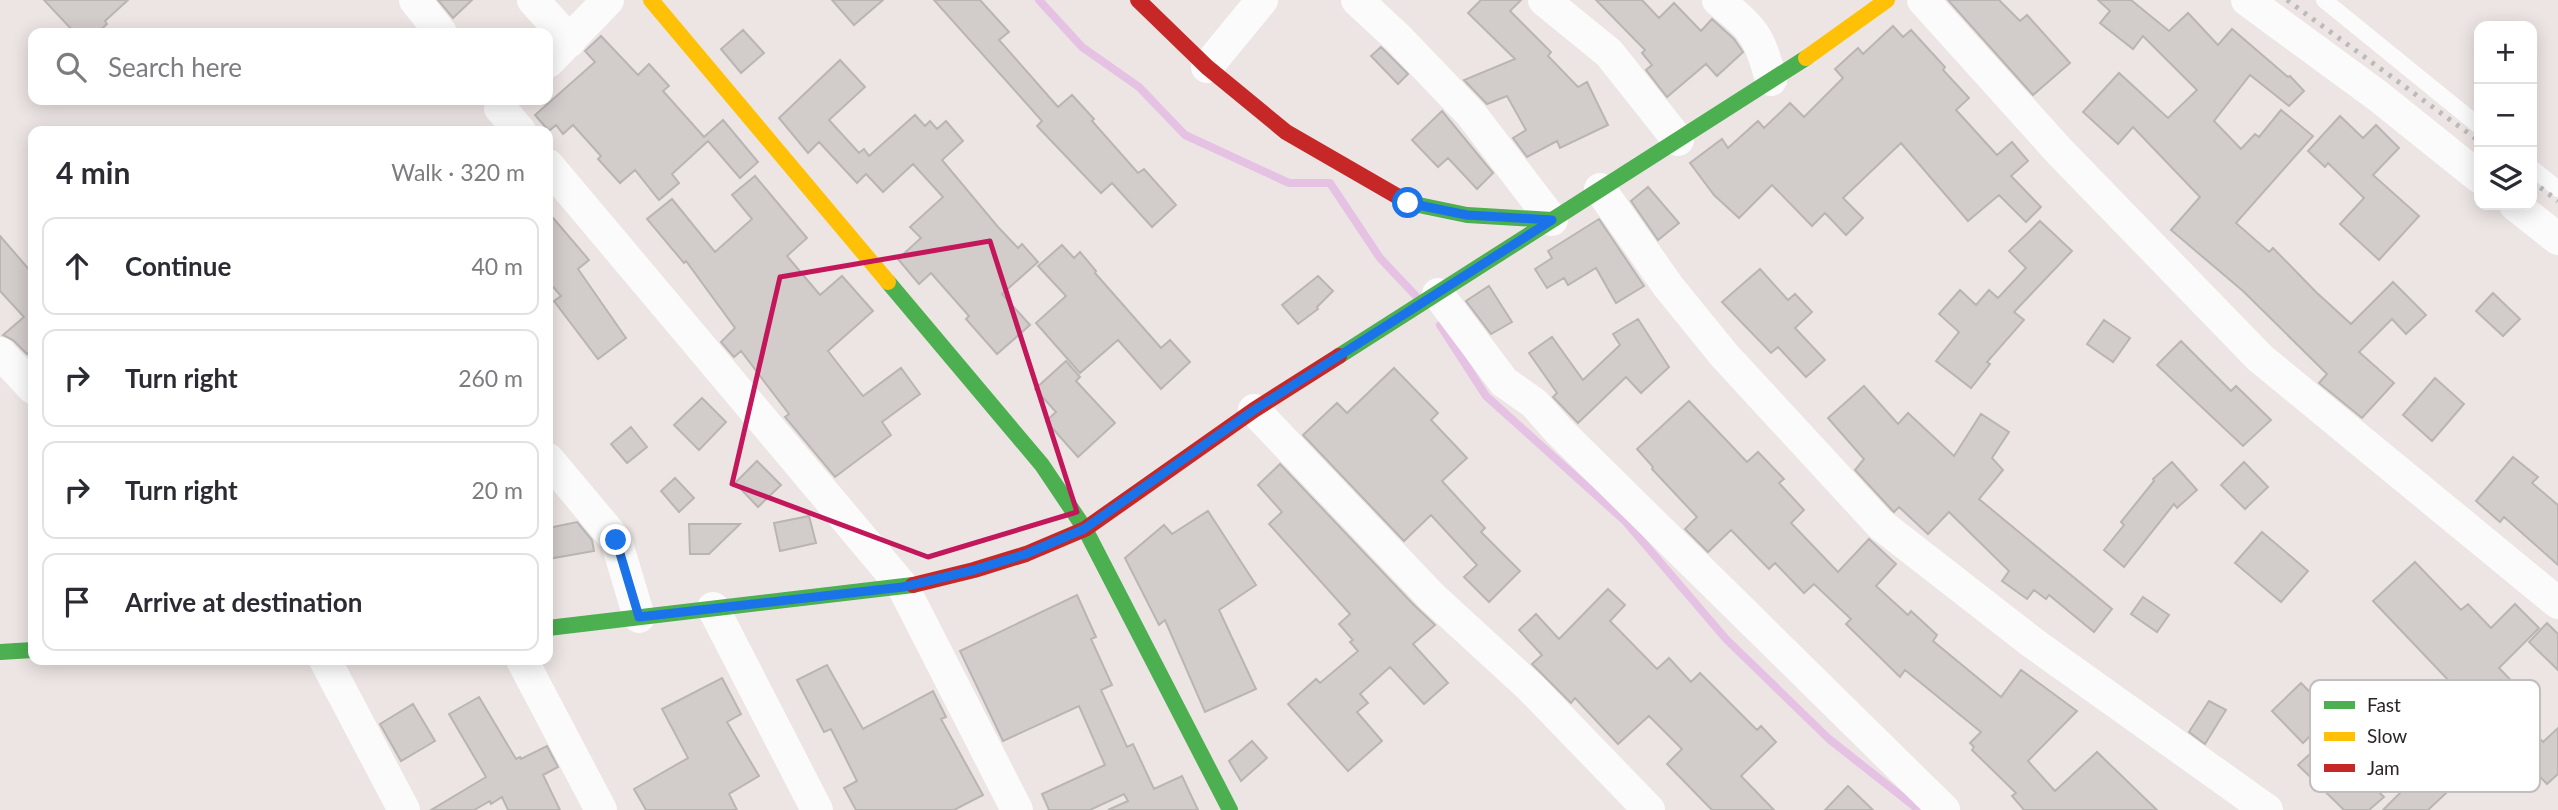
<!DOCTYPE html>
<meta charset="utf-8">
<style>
body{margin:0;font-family:Lato,sans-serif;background:#f2f2f3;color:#2b2b33}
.controls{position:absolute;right:21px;top:21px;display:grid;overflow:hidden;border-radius:14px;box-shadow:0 4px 18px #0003}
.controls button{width:63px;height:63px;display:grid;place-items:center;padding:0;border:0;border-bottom:2px solid #e1e1e2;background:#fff;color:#2b2b33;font:35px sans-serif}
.stop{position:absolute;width:21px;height:21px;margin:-16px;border:5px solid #1a73e8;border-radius:50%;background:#fff}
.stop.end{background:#1a73e8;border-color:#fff;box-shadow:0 2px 7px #0008}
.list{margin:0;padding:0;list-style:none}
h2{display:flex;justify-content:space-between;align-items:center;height:91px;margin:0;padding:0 28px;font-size:30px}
h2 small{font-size:23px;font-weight:400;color:#7c7c81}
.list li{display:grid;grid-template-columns:46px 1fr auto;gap:21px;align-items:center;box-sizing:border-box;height:98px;margin:0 14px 14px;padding:0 14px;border:2px solid #e1e1e2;border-radius:14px}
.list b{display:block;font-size:26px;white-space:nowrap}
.list em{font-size:23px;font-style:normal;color:#7c7c81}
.icon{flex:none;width:38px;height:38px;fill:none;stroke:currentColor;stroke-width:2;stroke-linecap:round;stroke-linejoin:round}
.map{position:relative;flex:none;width:2558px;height:810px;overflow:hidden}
.search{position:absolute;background:#fff;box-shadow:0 4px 18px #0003;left:28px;top:28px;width:525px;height:77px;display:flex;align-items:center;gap:18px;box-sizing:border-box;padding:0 24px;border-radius:14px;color:#7c7c81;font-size:26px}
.panel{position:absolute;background:#fff;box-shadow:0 4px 18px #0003;left:28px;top:126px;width:525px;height:539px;border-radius:14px}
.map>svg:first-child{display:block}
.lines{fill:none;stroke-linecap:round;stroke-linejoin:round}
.stream{stroke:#e5c1e3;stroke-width:8}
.building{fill:#d2cdcb;stroke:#b9b5b3;stroke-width:2}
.lane{stroke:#fcfbfb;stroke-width:16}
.street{stroke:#fcfbfb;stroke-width:32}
.fast{stroke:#4caf50;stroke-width:16}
.slow{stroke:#ffc107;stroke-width:16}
.jam{stroke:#c62828;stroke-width:16}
.rail{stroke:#bbbaba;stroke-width:5;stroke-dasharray:3.5 7;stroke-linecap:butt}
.route{stroke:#1a73e8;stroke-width:9}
.marked{fill:none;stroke:#c2185b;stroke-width:5;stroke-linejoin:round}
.key{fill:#fff;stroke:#c0bebe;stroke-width:2}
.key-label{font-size:19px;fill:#2c2726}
</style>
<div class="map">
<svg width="2558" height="810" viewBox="0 0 2558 810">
<rect width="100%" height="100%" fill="#ece5e4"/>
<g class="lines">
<path class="stream" d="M1039 0 1082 47 1139 87 1185 135 1289 183H1330L1380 258 1416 296
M1440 325 1486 396 1625 521 1726 639 1829 739 1919 810"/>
</g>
<path class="building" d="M44 0H128L105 21 107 24 97 33H75Z
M438 0H472L453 18Z
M832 0H883L854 25Z
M934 0H980L1009 32 999 40 1058 107 1072 95 1094 119 1092 121 1138 173 1144 169 1176 205 1152 227 1112 183 1101 193 1037 126 1042 121Z
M1481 0H1521L1510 11 1551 52 1548 56 1578 87 1587 82 1608 125 1560 148 1557 141 1527 157 1513 138 1526 130 1507 96 1487 104 1464 80 1515 59 1468 13Z
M1596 0H1642L1659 18 1674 3 1701 31 1712 19 1734 39 1743 52 1717 76 1706 64 1667 97 1646 70 1652 65 1642 53 1645 50Z
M1948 0H1999L2020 21 2027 15 2070 63 2033 95Z
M2098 0H2131L2169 31 2188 13 2218 45 2232 29 2288 77 2290 76 2304 91 2289 106 2250 75 2214 121 2241 149 2255 134 2259 137 2281 110 2313 136 2236 223 2269 252 2273 248 2316 292 2351 324 2393 282 2426 315 2406 334 2392 319 2359 352 2394 383 2362 418 2319 383 2327 374 2243 291 2171 230 2200 197 2133 127 2118 144 2083 112 2119 73 2168 118 2197 90 2143 36 2133 49 2100 23 2110 11Z
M1893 26 1903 37 1911 30 1945 67 1943 70 1969 98 1956 110 1997 155 2012 142 2028 161 2011 176 2041 207 2026 222 1999 195 1968 221 1901 143 1843 198 1863 218 1846 235 1825 213 1812 226 1772 185 1739 218 1714 195 1690 163 1722 139 1728 148 1758 121 1764 128 1790 103 1804 117 1843 78 1835 69 1858 48 1863 54Z
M743 30 764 53 741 73 721 49Z
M601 36 638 75 649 64 669 86 663 91 704 137 723 120 758 162 740 178 708 141 672 174 679 183 659 200 635 170 620 183 598 159 601 156 573 125 563 134 556 125 549 131 535 115 595 62 585 51Z
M1381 47 1408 74 1398 84 1371 56Z
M840 60 865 87 829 120 859 153 864 149 869 156 915 115 925 126 930 121 937 129 946 121 963 141 942 160 998 227 1018 248 1022 244 1038 262 1002 294 1030 325 997 354 966 319 969 316 931 273 919 284 898 259 921 238 910 227 943 197 913 164 883 192 866 174 857 183 819 142 808 153 779 118Z
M1442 111 1493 173 1477 189 1448 158 1438 167 1412 140Z
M2340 116 2363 138 2376 125 2399 148 2373 175 2419 216 2379 260 2340 224 2364 198 2328 163 2325 167 2308 151Z
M755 176 807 238 787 256 820 295 842 276 873 311 828 351 863 396 901 368 920 394 882 422 891 435 835 477 785 417 789 414 741 351 734 357 721 342 735 328 686 261 684 263 647 219 672 199 715 252 752 219 732 195Z
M1648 187 1679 223 1658 240 1631 201Z
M548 212 589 260 578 269 626 338 598 359 554 301 561 296 548 281Z
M1599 219 1644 286 1616 303 1596 268 1568 285 1564 278 1547 288 1535 269 1552 258 1548 251Z
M2040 221 2072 251 2014 312 2024 320 1987 362 1990 364 1971 388 1936 361 1959 332 1939 314 1960 290 1976 305 1989 290 1998 298 2026 268 2009 251Z
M0 236 33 274V348L27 354 13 340 3 335 24 317 0 291Z
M1062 245 1074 258 1080 252 1096 271 1095 273 1161 348 1170 340 1190 362 1161 389 1118 340 1080 373 1036 323 1066 296 1038 266Z
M1760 269 1788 300 1795 294 1812 312 1795 328 1825 360 1806 377 1778 347 1771 353 1722 302Z
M1318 276 1333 291 1317 307 1318 309 1298 324 1282 305Z
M1489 286 1512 322 1491 334 1466 301Z
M2493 293 2520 319 2503 336 2476 311Z
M1638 319 1669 367 1641 393 1626 377 1578 423 1553 397 1557 393 1529 353 1552 337 1583 380 1620 345 1613 334Z
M2104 320 2130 338 2113 362 2087 344Z
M2181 341 2231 391 2236 386 2271 420 2243 446 2157 365Z
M1066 361 1080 377 1076 381 1115 423 1078 457 1046 421 1056 412 1035 389Z
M1394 368 1438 413 1431 420 1467 458 1442 481 1485 528 1481 532 1520 571 1489 602 1464 577 1477 565 1431 515 1404 541 1303 435 1337 403 1347 413Z
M2435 378 2464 404 2432 441 2403 415Z
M1864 386 1898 424 1908 413 1954 456 1981 414 2009 432 1992 458 2003 470 1979 499 2112 609 2094 632 2049 595 2046 599 2034 590 2027 599 2002 581 2009 571 1949 512 1928 534 1899 507 1894 512 1892 510 1855 470 1864 459 1828 418Z
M702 398 726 422 699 450 674 425Z
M1689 401 1747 462 1758 452 1784 479 1779 483 1804 510 1791 523 1838 572 1869 539 1896 564 1876 586 1908 615 1911 611 1937 635 1933 641 2001 697 2021 670 2077 711 2028 761 2055 791 2097 752 2157 810H2024L2012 796 2016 793 1972 750 1974 747 1970 743 1981 732 1905 670 1900 677 1846 624 1851 619 1814 584 1804 593 1775 563 1769 569 1731 530 1708 552 1685 529 1697 517 1652 469 1653 467 1637 449Z
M631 427 647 447 627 463 611 444Z
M2513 457 2538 477 2532 483 2558 505V565L2504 517 2500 522 2476 501Z
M757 461 781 485 758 507 735 483Z
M2172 462 2197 490 2177 508 2174 504 2124 567 2104 550 2124 525 2121 522 2154 481 2153 479Z
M2244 462 2268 487 2245 509 2221 485Z
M1280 464 1412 603 1435 625 1413 644 1448 683 1424 704 1390 667 1360 694 1368 703 1357 712 1382 741 1348 771 1288 704 1316 679 1320 683 1358 651 1350 642 1353 640 1339 624 1350 614 1269 524 1282 512 1258 485Z
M675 478 694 498 679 512 661 491Z
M1208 511 1256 585 1219 610 1256 689 1205 712 1165 620 1159 625 1125 558 1164 525 1172 534Z
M809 516 816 543 780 551 774 523Z
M577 522 592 540 594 551 548 559V528Z
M689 524H740L709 554H690Z
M2262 532 2308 571 2281 602 2235 563Z
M2415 562 2461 610 2468 604 2491 628 2515 604 2539 628 2499 668 2526 696 2512 710 2543 742 2558 728V774L2547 784 2373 601Z
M1608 589 1625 605 1610 621 1657 669 1669 658 1691 682 1700 673 1757 730 1761 726 1776 742 1741 776 1774 810H1712L1667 764 1682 749 1649 716 1618 744 1575 698 1571 703 1532 664 1542 655 1519 630 1536 614 1559 639Z
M1077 595 1096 637 1091 639 1112 685 1101 690 1127 747 1133 744 1154 789 1182 776 1198 810H1108L1128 801 1124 794 1090 810H1049L1042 794 1105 765 1079 706 1003 741 960 651Z
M2143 597 2169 615 2157 632 2131 614Z
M2547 623 2558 634V670L2529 642Z
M827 665 863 729 933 691 946 717 941 719 983 795 954 810H856L844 788 857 781 831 729 824 732 797 680Z
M722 678 741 714 727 722 759 776 729 794 737 810H646L634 789 688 758 662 709Z
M2301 683 2332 715 2303 743 2272 711Z
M479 697 516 759 520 757 521 759 547 746 558 767 543 775 560 810H508L502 797 491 804 490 801 474 810H431L486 777 449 714Z
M2209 701 2226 710 2205 744 2189 732Z
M413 704 435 741 401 761 380 724Z
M2417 719 2437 741 2430 748 2460 780 2428 810H2383L2420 773 2393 741Z
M2326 739 2384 797 2369 810H2344L2298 765Z
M1252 741 1267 758 1241 781 1229 761Z
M1848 786 1873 810H1825Z"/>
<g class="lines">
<path class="lane" d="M2324 0 2479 126
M2532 168 2558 189"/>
<path class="street" d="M415 0 441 33
M533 0 570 41
M1357 0 1399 39 1471 114 1552 220
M1544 0 1609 53 1678 140
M1718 0C1754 30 1759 34 1771 80
M1923 0 2060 152 2260 358 2558 603
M2247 0 2378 96 2479 177
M548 62 608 0
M1207 67 1262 0
M500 108 520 131
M548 165 903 587 1017 810
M1600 189 1668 286 1724 355 1880 524 2033 643 2267 810
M2515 205 2558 239
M1438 294 1504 382 1534 403 1558 430 1944 810
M0 353 33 388
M1254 410 1432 597 1530 687 1649 810
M548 459 616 540 639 617
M713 608 817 810
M325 660 404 810
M522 660 601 810"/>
<path class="fast" d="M1409 203 1467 215 1552 220
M888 282 1042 465 1085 529 1230 810
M1339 356 1806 58
M548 628 913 585
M0 652 33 650"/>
<path class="slow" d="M651 0 888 282
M1806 58 1887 0"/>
<path class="jam" d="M1138 0 1207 67 1286 132 1409 203
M913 585 974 570 1026 554 1085 529 1254 410 1339 356"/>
<path class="rail" d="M2287 0 2479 141
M2532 181 2558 201"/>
</g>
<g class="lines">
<path class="route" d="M616 540 639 617 903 587 974 570 1026 554 1084 529 1254 410 1552 220 1467 215 1408 203"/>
</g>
<path class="marked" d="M990 241 1077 512 928 557 732 484 780 277Z"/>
<rect x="2310" y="680" width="230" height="112" rx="10" class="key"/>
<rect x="2324" y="701" width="31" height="8" fill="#4caf50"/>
<rect x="2324" y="732" width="31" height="9" fill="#ffc107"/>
<rect x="2324" y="764" width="31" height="8" fill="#c62828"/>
<g class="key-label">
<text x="2367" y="712">Fast</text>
<text x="2367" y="743">Slow</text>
<text x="2367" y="775">Jam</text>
</g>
</svg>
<div class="controls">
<button>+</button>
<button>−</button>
<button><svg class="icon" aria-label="layers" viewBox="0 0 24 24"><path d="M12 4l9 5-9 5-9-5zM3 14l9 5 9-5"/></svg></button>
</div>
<div class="stop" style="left:1408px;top:203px"></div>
<div class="stop end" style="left:616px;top:540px"></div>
<div class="search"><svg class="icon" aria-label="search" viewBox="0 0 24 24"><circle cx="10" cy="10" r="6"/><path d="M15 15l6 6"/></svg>Search here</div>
<section class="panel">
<h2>4 min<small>Walk · 320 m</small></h2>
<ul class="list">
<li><svg class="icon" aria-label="ahead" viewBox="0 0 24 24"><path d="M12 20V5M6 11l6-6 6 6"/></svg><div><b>Continue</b></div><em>40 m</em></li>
<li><svg class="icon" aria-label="right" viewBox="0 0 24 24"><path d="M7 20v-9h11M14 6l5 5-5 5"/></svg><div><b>Turn right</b></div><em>260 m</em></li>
<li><svg class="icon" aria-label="right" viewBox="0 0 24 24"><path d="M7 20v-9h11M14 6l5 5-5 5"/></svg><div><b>Turn right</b></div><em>20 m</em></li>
<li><svg class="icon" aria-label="arrive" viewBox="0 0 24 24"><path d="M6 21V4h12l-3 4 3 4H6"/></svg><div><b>Arrive at destination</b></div></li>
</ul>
</section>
</div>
